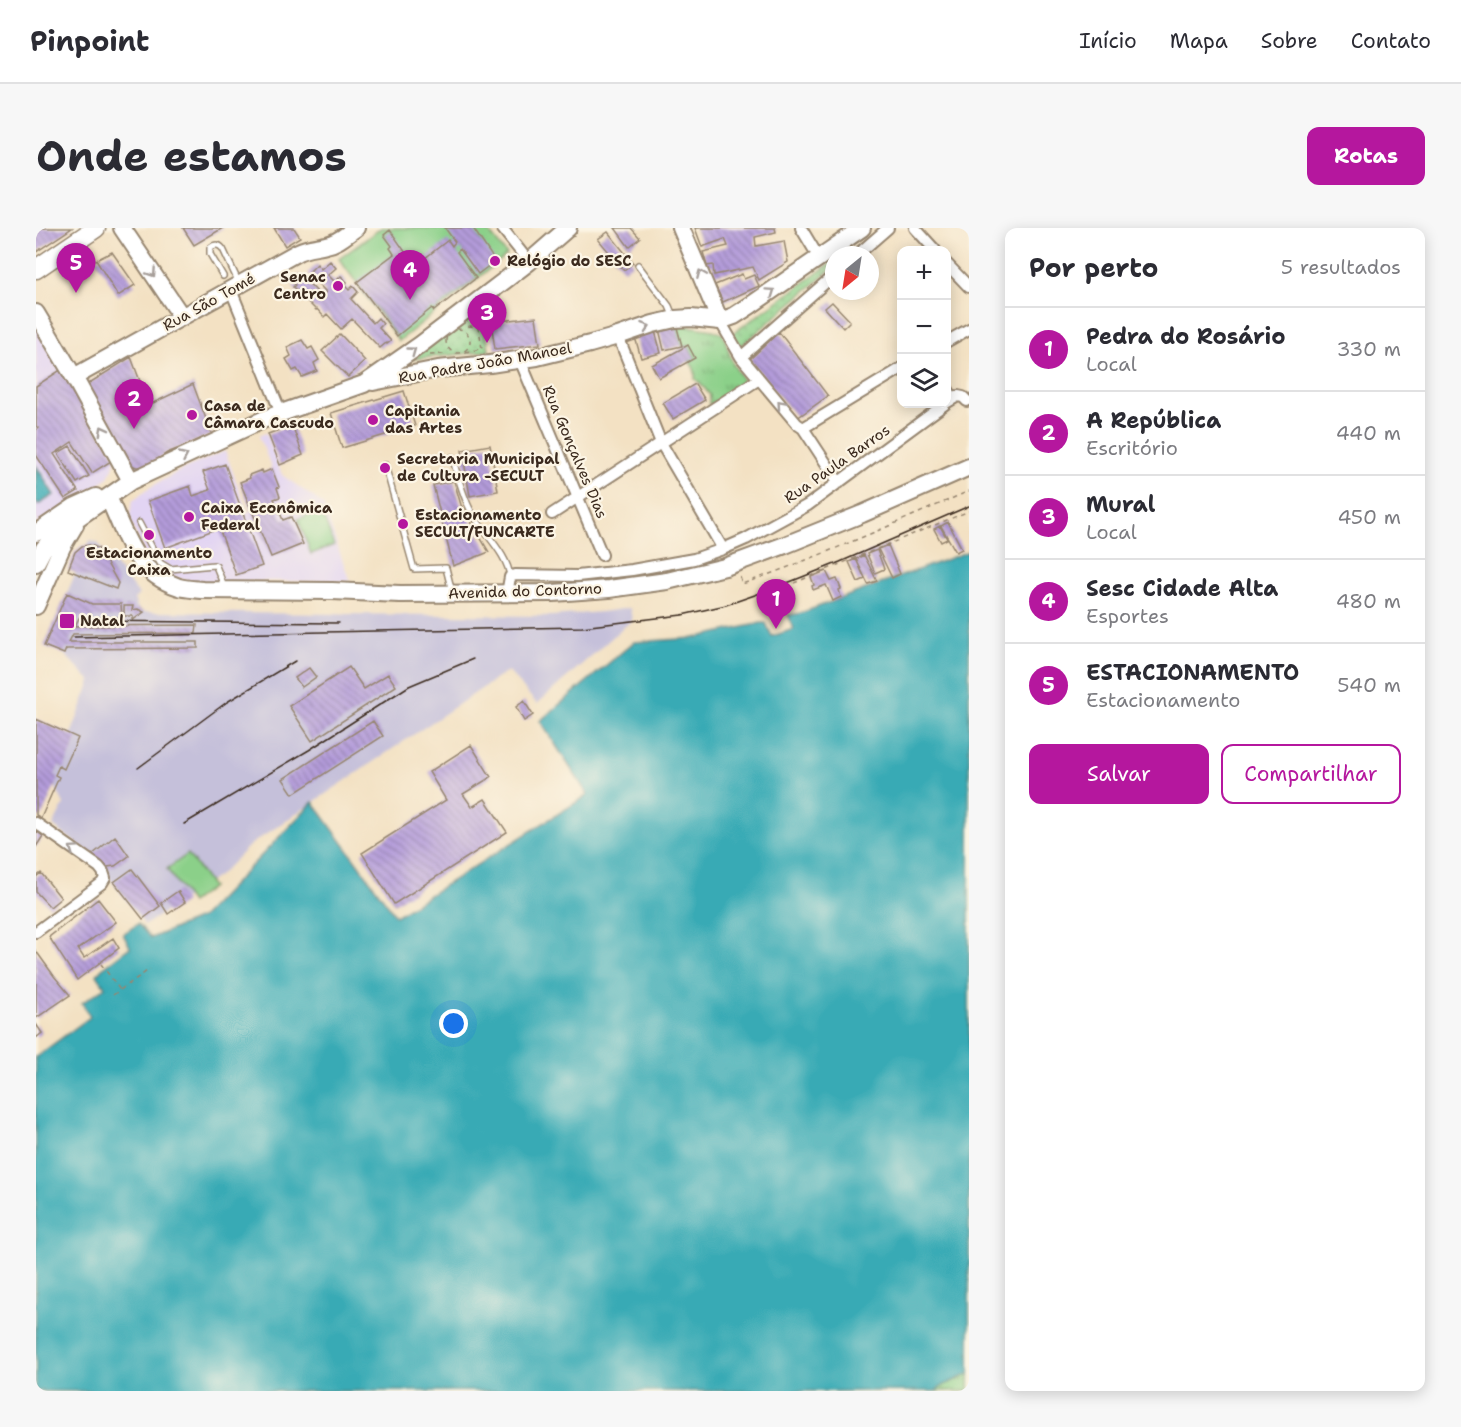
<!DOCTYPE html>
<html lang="pt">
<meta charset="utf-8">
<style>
body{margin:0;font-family:"Shantell Sans",sans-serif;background:#f7f7f7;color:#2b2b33}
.controls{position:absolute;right:18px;top:18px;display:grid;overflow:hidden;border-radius:12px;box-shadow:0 3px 15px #0003}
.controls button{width:54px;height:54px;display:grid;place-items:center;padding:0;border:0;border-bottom:2px solid #e1e1e2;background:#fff;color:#2b2b33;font:30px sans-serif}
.compass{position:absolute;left:789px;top:18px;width:54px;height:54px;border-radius:50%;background:#fff;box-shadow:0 3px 15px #0003;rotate:210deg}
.you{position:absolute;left:418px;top:796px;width:21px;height:21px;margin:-15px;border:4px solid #fff;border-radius:50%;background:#1a73e8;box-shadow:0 0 0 9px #1a73e833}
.badge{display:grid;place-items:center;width:39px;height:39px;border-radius:50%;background:#b5179e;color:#fff;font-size:20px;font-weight:700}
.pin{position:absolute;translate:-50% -50px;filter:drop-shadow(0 2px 3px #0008)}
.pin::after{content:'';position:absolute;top:32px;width:21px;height:18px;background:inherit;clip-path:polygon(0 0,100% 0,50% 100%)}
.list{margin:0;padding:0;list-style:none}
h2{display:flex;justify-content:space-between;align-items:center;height:78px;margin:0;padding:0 24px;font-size:26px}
h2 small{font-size:20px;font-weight:400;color:#7c7c81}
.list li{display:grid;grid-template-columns:39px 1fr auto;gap:18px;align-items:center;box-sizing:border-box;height:84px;padding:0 24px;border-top:2px solid #e1e1e2}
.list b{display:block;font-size:22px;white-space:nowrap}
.list p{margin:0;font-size:20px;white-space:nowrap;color:#7c7c81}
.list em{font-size:20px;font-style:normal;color:#7c7c81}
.actions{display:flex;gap:12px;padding:18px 24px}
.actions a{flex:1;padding:14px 0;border:2px solid #b5179e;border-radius:12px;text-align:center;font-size:21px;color:#b5179e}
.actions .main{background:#b5179e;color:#fff}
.icon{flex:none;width:33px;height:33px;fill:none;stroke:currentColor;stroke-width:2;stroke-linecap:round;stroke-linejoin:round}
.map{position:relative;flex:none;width:933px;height:1163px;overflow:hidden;border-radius:12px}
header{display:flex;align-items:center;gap:36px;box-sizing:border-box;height:84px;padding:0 30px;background:#fff;border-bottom:2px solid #e1e1e2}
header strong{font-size:28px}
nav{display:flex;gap:33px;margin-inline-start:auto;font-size:21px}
.intro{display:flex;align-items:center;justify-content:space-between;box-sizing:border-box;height:144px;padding:0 36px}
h1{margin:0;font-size:42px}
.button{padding:15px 27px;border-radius:12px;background:#b5179e;color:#fff;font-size:21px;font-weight:700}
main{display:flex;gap:36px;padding:0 36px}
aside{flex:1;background:#fff;border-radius:12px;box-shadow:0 3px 15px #0003}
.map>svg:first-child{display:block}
.built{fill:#e2d4f3}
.industrial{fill:#c5c0da}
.grass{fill:url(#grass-tufts);stroke:#637d54;stroke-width:1.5}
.wetland{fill:url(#wetland-marsh);stroke:#637d54;stroke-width:1.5}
.park{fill:url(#park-dots);stroke:#637d54;stroke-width:1.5}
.garden{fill:#8bd089;stroke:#637d54;stroke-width:1.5}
.water{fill:#39aab5;stroke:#3a6a6a;stroke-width:1.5}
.building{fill:url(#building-back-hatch)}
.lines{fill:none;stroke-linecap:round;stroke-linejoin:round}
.lane-casing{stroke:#978670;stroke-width:8}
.street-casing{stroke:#978670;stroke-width:14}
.secondary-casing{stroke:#978670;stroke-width:20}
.primary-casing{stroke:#978670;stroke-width:21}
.path{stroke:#978670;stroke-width:1.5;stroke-dasharray:4.5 4.5;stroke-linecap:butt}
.lane{stroke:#fff;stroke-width:5}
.street{stroke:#fff;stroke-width:10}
.secondary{stroke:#fff;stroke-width:16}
.primary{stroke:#fff;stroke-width:18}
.tram{stroke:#3b2a1e;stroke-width:1.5}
.oneway{stroke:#a79f9a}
.poi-dot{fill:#b5179e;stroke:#fcf5e5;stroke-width:2}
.labels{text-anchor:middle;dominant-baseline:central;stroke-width:4.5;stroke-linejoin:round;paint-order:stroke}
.poi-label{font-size:15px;font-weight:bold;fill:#3b2a1e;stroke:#fcf5e5;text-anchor:start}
.street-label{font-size:15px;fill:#3b2a1e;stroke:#fcf5e5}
</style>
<header>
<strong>Pinpoint</strong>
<nav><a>Início</a><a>Mapa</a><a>Sobre</a><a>Contato</a></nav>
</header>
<div class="intro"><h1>Onde estamos</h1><a class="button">Rotas</a></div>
<main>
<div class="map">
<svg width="933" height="1163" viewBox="0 0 933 1163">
<defs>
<pattern id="grass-tufts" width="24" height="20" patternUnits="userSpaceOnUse" patternTransform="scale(1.5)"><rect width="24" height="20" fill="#8bd089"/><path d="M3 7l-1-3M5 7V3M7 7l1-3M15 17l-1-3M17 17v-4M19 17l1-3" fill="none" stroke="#73a96f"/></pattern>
<pattern id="wetland-marsh" width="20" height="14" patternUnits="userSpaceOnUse" patternTransform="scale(1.5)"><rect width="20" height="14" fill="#8bd089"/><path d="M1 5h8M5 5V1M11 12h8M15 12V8" fill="none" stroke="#73a96f"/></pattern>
<pattern id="park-dots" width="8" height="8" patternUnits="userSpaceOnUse" patternTransform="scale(1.5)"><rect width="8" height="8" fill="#8bd089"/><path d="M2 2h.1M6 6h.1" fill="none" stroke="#73a96f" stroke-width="1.8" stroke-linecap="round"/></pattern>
<pattern id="building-back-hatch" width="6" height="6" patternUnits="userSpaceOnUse" patternTransform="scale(1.5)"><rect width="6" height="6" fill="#b39bda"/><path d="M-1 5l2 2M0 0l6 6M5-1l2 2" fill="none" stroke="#937fb0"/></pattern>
</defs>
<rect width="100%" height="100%" fill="#fcf5e5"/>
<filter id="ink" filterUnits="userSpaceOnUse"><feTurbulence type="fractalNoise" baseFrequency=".0167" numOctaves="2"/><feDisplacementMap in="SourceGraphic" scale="12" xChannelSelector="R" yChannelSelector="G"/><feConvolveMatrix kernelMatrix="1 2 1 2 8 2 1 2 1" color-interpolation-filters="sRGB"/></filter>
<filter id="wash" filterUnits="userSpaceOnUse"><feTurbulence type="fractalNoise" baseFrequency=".008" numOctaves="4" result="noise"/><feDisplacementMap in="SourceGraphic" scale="24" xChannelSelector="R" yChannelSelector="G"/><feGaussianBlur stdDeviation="1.35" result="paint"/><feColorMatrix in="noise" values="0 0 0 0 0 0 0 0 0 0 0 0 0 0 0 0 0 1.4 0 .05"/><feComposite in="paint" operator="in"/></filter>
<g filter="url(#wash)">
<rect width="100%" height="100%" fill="#f3e1c3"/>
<path class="built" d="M0 95 80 230 77 240 72 249 61 259 0 297Z
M230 205 246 247 287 276 314 354 235 353 162 355 130 347 110 328 95 295 94 285 97 272 113 260 145 242 189 223 212 286 215 281 244 268 241 260 243 259 223 208Z"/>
<path class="industrial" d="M54 312 62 315 103 367 98 371 102 381 108 384 516 388 565 384 594 380 596 392 501 476 472 443 214 617 185 646 109 697 56 627 17 598 28 576 19 558 23 549 19 547 23 538 28 540 42 511 35 507 55 453 28 426 8 418Z"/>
<path class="grass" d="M640 96 677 102 687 106 697 136 707 152 680 175 673 176 674 167 665 156 659 151C660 143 658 139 653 133L659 130 652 117 648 119 646 118Z"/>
<path class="wetland" d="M933 1146V1163H900L904 1159Z"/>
<path class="park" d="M798 33V39L705 118 696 106Z
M446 74 453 123 377 131Z"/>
<path class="garden" d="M345 0H450L471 27 363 113 303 31Z
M285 282 298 317 275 326 262 291Z
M152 626 176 659 155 675 131 641Z"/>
<path class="water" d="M0 237 18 267 2 277 0 273Z
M933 323V1146L904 1159 900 1163H0V829L54 789 46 775 69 759 61 747 65 741 94 719 87 706 102 696 115 710 166 689 277 574 360 688 552 567 504 493 598 414 658 410 725 395H730L736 408 758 401 752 387 765 385Z"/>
<g id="blocks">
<path class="building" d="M0 0H36L0 24Z
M147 0H187L158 17Z
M238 0H258L264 9 249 18Z
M409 0H437L459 33 442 46 424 21 421 24 440 50 398 83 396 80 361 108 321 54 358 26 354 20 356 18 348 7 354 2 379 38 412 12 416 18 419 14Z
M579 0H595L604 10 593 19Z
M659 0H739L740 4 719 9 720 18 748 13 752 34 723 52 717 39 678 47 677 37 671 38 667 24 692 18 689 11 666 19Z
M572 4 597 35 588 42 562 11Z
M76 24 99 57 82 68 60 32Z
M294 33 300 40 292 47 299 54 305 48 311 54 308 57 313 62 317 58 322 64 315 71 337 95 342 90 347 96 343 100 355 113 351 116 350 115 344 120 316 91 305 101 291 86 288 89 281 81 280 82 257 59 259 57 256 54 264 46 285 68 290 64 272 45 281 36 285 41Z
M706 46 708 51 718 47 723 58 687 74 679 57Z
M796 74 814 93 807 100 789 80Z
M500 89 504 116 459 121 455 94Z
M640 96 646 118 628 122 623 101Z
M619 103 625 125 605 130 599 109Z
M743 104 792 168 761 190 713 132Z
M304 106 329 133 312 149 286 123Z
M266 112 272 121 276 119 283 132 278 135 281 143 266 149 261 141 257 143 250 131 255 128 251 119Z
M652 117 659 130 623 150 616 137Z
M95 129 113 177 157 156 176 207 131 225 110 239H100L94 236 50 157Z
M26 141 80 230 56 245 36 214 18 226 42 263 29 271 0 227V202L2 200 0 198V158Z
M659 156 669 172 637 191 627 175Z
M368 163 379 198 306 220 295 185Z
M256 197 267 227 244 237 232 206Z
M454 217 462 263 434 268 426 222Z
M34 218 53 248 41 255 22 225Z
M189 236 226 338 200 347 183 300 129 320 112 273 154 258 157 268 174 262 167 244Z
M236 241 243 259 241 260 244 269 238 271 247 292 255 289 267 316 235 329 204 254 214 250 213 247 226 242 227 245Z
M418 253 425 277 453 324 417 338 397 257Z
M912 294 926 321 920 324 905 298Z
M904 298 911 311 905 314 898 301Z
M54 317 62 320 67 328 82 355 80 361 32 342 39 324 46 318Z
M852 317 864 346 856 350 842 321Z
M841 322 848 341 839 345 831 326Z
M828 327 841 353 832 356 820 331Z
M820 331 829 351 822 354 813 334Z
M790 343 795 353 801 351 805 361 803 362 805 369 797 373 790 357 777 362 776 358 778 357 775 349Z
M752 361 757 371 750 374 745 364Z
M744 364 752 380 746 383 739 367Z
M31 365 56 376H85L86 389 53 390 44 388 39 398 161 397 160 405 37 406 33 414H162V420L30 421 28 426 8 418Z
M88 378H97L96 382 102 381 108 384 97 392V388H88Z
M313 439 328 461 352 446 360 458 276 513 253 478Z
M273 440 280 449 266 459 259 450Z
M488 473 497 487 488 493 480 479Z
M0 491 42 510 28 541 23 538 19 547 23 549 5 590 0 587Z
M337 493 347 508 257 566 247 551Z
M435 517 455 549 427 566 436 579 449 571 471 604 358 676 326 625 410 572 393 544Z
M0 603 7 608 0 619Z
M79 608 93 628 79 638 71 639 56 627Z
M96 641 124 678 107 691 78 654Z
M5 645 25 670 14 679 0 664V649Z
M142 663 149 674 132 686 125 675Z
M62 671 80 694 42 721 48 730 77 710 83 720 41 752 13 709Z
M0 723 18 748 34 767 0 790Z
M0 796 6 805 0 810Z"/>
</g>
</g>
<g filter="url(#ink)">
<use href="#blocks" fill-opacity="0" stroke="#978670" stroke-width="1.5"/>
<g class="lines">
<g class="lane-casing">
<path id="lane" d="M602 37 633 78 638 90
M187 48 174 26V20C179 16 183 16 187 21L202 53
M416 229C422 247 426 267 435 283 446 304 472 326 474 349
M349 237 378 341 410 340 416 364
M103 295 124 335 134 341 178 337 180 338 186 353 187 360"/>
</g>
<g class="street-casing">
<path id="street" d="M466 0 493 34
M765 0 783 30
M879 0 899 22
M821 27 852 0
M910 35 933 59
M195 62 245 185
M684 93 705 129 761 196 767 200 803 255
M582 108 625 215 687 321
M910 114 933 101
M705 129 798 47
M484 132 566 327
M910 159 917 170
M910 175 922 168 927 169 931 173
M767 200 866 140
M516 286 723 151
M474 365 472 360 474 349 479 347 541 348 596 342 658 331 687 321 710 311 772 277 909 176
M0 595 63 639 67 644 69 650 66 655 0 704"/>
</g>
<g class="secondary-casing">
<path id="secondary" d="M86 0 146 89
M645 0 684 93
M0 85 38 149 95 253
M38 149 262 24C273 19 279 20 290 17 302 15 311 6 320 0
M337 154 402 141 454 136 501 129 554 116 582 108 617 96 639 91 655 90 684 93 698 88 715 77 826 0
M72 269C90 307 97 344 143 359 150 361 159 361 166 362L296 363 364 366 517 365 573 361 631 353 689 339 749 317 826 286 933 239
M0 305 38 279 60 269
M0 335 8 320 23 303 95 253 231 190 328 156 384 117 493 34 532 0
M0 378 26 319 39 297"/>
</g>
<g class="primary-casing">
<path id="primary" d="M0 41 60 0"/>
</g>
<path class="path" d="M410 113a12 12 0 1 1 24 0a12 12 0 1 1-24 0Z
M429 124 446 121 443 100 435 98 430 99
M394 127 408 126
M704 349 706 356C783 329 858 296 933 263
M741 362 933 283
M65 736 84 762
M77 767 114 741"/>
<use href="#lane" class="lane"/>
<use href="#street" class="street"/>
<use href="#secondary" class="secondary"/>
<use href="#primary" class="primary"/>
<path class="tram" d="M45 393 303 395
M38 409 546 399 646 387 690 377 736 361 804 334 933 278
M102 540 191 474 259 433
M148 596 273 522 373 458 437 431"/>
</g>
<defs><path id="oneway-chevron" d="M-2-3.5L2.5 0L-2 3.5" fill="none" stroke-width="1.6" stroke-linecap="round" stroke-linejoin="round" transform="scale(1.5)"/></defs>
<g class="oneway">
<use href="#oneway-chevron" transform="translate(116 45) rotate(56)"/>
<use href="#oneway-chevron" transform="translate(665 46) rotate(-113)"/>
<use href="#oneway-chevron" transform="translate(735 64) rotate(-35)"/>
<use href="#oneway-chevron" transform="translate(610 99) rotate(-19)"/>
<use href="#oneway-chevron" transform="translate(376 123) rotate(-36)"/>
<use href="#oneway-chevron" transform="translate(745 176) rotate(-131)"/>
<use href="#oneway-chevron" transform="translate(67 202) rotate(-118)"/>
<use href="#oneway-chevron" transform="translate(148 228) rotate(-25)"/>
<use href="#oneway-chevron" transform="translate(37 621) rotate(-145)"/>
</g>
</g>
<g class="poi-dot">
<circle cx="459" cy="33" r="6"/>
<circle cx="302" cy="58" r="6"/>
<circle cx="156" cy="187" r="6"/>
<circle cx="337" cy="192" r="6"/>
<circle cx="349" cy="240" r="6"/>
<circle cx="153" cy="289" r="6"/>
<circle cx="367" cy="296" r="6"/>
<circle cx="113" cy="307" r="6"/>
<rect x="23" y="385" width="16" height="16" rx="3"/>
</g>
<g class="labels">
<g class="poi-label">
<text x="471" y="33">Relógio do SESC</text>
<text x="290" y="49" text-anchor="end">Senac<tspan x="290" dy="17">Centro</tspan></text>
<text x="168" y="178">Casa de<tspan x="168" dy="17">Câmara Cascudo</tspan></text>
<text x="349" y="183">Capitania<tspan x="349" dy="17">das Artes</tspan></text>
<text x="361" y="231">Secretaria Municipal<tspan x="361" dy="17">de Cultura -SECULT</tspan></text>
<text x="165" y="280">Caixa Econômica<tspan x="165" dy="17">Federal</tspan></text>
<text x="379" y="287">Estacionamento<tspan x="379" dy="17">SECULT/FUNCARTE</tspan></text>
<text x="113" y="325" text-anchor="middle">Estacionamento<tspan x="113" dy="17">Caixa</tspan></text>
<text x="44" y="393">Natal</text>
</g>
<g class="street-label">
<text transform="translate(173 74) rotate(-29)">Rua São Tomé</text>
<text transform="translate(449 135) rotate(-10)">Rua Padre João Manoel</text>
<text transform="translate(539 224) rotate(67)">Rua Gonçalves Dias</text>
<text transform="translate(801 236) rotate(-35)">Rua Paula Barros</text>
<text transform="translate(489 363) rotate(-2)">Avenida do Contorno</text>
</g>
</g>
</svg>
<div class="controls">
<button>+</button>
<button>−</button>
<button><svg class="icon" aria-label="layers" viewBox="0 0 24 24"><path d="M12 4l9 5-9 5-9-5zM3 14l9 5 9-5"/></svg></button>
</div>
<svg class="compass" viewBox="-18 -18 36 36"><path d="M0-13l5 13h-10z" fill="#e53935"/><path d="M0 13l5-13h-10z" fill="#7c7c81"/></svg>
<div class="you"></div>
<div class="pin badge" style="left:740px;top:401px">1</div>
<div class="pin badge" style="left:98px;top:201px">2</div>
<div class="pin badge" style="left:451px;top:115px">3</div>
<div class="pin badge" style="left:374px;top:72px">4</div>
<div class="pin badge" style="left:40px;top:65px">5</div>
</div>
<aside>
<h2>Por perto<small>5 resultados</small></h2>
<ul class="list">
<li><span class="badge">1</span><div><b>Pedra do Rosário</b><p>Local</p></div><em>330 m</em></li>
<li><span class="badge">2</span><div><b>A República</b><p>Escritório</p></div><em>440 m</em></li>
<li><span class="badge">3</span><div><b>Mural</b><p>Local</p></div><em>450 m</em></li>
<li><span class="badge">4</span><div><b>Sesc Cidade Alta</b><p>Esportes</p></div><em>480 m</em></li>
<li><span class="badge">5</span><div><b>ESTACIONAMENTO</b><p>Estacionamento</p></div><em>540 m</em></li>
</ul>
<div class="actions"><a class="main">Salvar</a><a>Compartilhar</a></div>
</aside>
</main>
